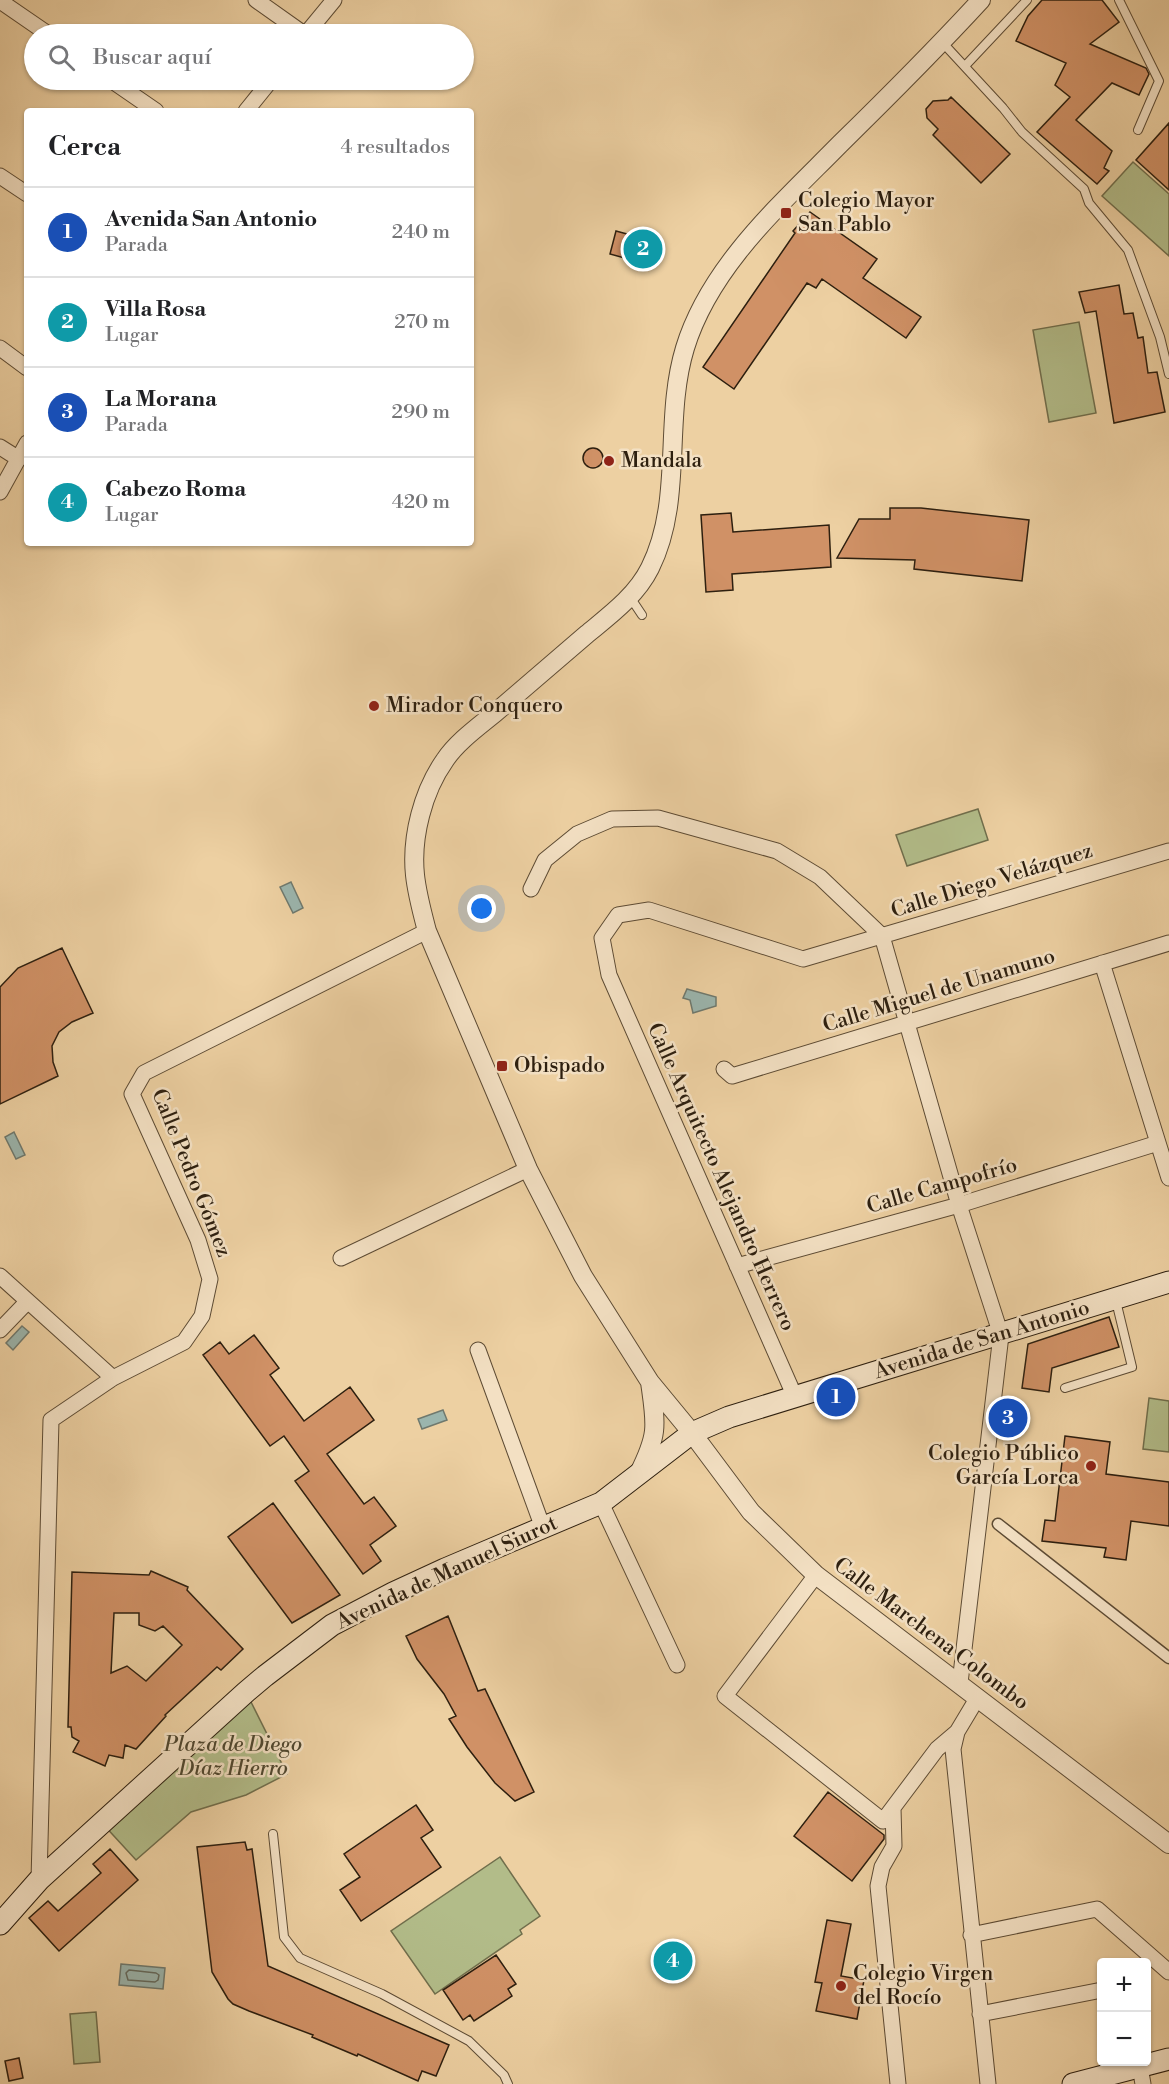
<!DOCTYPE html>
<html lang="es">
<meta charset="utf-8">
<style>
body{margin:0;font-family:"Libre Bodoni",serif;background:#f6f6f6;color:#202124}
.controls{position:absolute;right:18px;bottom:18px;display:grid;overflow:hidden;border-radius:6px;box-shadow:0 2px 4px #0004}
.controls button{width:54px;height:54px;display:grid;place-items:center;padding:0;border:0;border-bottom:2px solid #e0e0e0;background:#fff;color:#202124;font:30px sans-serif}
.you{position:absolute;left:482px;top:909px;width:21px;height:21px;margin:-15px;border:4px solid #fff;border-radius:50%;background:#1a73e8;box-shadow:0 0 0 9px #1a73e833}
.badge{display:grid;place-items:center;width:39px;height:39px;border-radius:50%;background:#111827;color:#fff;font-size:20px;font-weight:700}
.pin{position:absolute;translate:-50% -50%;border:3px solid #fff;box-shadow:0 2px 6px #0006}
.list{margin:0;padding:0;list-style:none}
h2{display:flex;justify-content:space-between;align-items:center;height:78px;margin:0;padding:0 24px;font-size:26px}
h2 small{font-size:20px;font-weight:400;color:#757577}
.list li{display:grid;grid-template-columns:39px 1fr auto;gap:18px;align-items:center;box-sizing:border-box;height:90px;padding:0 24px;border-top:2px solid #e0e0e0}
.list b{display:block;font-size:22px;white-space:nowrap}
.list p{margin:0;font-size:20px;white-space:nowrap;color:#757577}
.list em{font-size:20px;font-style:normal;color:#757577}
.icon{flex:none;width:33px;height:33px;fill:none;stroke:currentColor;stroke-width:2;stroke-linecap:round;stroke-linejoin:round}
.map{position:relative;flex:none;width:1169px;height:2084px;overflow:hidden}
.search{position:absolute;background:#fff;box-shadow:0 2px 4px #0004;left:24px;top:24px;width:450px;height:66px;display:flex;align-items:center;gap:15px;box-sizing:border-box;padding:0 21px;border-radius:33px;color:#757577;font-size:22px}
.panel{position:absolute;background:#fff;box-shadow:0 2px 4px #0004;left:24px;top:108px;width:450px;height:438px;border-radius:6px}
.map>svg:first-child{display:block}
.green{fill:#b2bc89;stroke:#706e4c;stroke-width:1.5}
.water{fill:#9bb5ad;stroke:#6f796e;stroke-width:1.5}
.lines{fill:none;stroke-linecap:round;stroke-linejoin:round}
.shore{stroke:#646a5e;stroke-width:1.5}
.building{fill:#d09166;stroke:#2d1f0f;stroke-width:1.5;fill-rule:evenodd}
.service-casing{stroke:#5d4b34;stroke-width:10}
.pedestrian-casing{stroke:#5d4b34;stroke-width:13}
.minor-casing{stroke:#5d4b34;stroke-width:17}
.tertiary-casing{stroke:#5d4b34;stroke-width:20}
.secondary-casing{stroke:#2d1f0f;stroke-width:23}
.service{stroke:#f3e0c3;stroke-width:8}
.pedestrian{stroke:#f3e0c3;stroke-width:10}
.minor{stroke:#f3e0c3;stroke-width:15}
.tertiary{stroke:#f3e0c3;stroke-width:18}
.secondary{stroke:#f3e0c3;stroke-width:21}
.poi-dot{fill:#8f2418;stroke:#f3e0c3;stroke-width:2}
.labels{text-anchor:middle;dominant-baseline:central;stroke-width:5;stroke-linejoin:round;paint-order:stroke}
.poi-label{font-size:21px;fill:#2d1f0f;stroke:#f3e0c3;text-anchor:start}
.street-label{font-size:21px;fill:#2d1f0f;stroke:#f3e0c3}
.park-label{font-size:21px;font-style:italic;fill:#4e462e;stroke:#f3e0c3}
</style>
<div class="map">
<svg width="1169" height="2084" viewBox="0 0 1169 2084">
<rect width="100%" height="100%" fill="#edd0a2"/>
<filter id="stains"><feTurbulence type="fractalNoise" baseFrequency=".00333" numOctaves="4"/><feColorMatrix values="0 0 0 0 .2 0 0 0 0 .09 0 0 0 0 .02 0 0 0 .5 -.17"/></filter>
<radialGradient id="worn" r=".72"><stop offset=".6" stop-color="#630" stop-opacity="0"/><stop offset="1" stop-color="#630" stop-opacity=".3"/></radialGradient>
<path class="green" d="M1133 162 1169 194V256L1102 196Z
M1079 322 1096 413 1049 422 1033 330Z
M978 809 988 840 907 866 896 835Z
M1149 1398 1169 1401V1452L1143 1449Z
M246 1692 287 1774 246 1795 191 1812 136 1860 102 1823Z
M500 1857 540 1916 520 1930 522 1934 435 1994 391 1931Z
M96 2012 100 2062 74 2064 70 2014Z"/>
<path class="water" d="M291 882 303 908 293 913 280 887Z
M687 989 716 997V1006L693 1013 690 1000 683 998Z
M14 1132 25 1155 16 1159 5 1137Z
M22 1326 29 1332 13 1350 6 1343Z
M443 1410 447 1420 422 1429 418 1419Z
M121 1964 165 1968 163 1989 119 1985Z"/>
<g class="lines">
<path class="shore" d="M129 1970 156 1973 159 1975 158 1980 155 1982 128 1980 126 1973Z"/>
</g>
<path class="building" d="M1042 0H1102L1119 22 1090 44 1146 68 1149 74 1139 95 1112 83 1076 120 1112 151 1104 168 1109 171 1097 184 1037 132 1070 97 1055 85 1066 63 1016 41 1028 16Z
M951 97 1010 154 981 183 933 135 938 129 927 118 926 109 933 101 948 100Z
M1169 123V190L1136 160Z
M810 212 877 259 863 278 921 317 906 338 822 279 816 288 807 283 734 389 703 367 795 233 793 231Z
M616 231 660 243 654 266 610 254Z
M1119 285 1124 314 1133 313 1138 338 1143 337 1148 373 1157 372 1165 412 1114 423 1096 311 1085 313 1079 292Z
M583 458a10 10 0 1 1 20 0a10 10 0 1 1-20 0Z
M890 508H921L1029 520 1022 581 914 569 915 560 837 558 859 519H890Z
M731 513 733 532 829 525 831 567 732 574 733 590 706 592 701 515Z
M62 948 93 1013 72 1022 59 1032 52 1046 53 1062 58 1076 0 1104V987L18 968Z
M1109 1317 1119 1347 1052 1368 1049 1392 1022 1388 1028 1344Z
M254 1335 279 1368 270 1375 304 1421 350 1387 374 1420 327 1454 364 1504 374 1497 396 1526 370 1545 381 1561 363 1574 295 1481 309 1471 284 1436 270 1446 203 1355 220 1342 229 1354Z
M1065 1436 1110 1442 1106 1474 1169 1482V1526L1131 1521 1126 1560 1104 1557 1106 1548 1042 1541 1045 1520 1055 1521Z
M273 1503 340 1595 292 1623 228 1537Z
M151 1571 188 1587 187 1590 243 1649 221 1670 217 1667 165 1715 166 1716 136 1749 125 1745 123 1758 109 1755 105 1766 73 1752 79 1741 72 1737 71 1727H68L72 1572 149 1575ZM114 1613H139V1625L155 1631 163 1626 182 1645 146 1681 127 1666 111 1673Z
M448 1616 478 1691 485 1689 534 1792 515 1801 495 1783 467 1747 449 1719 456 1716 444 1694 417 1659 406 1636Z
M828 1792 884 1835V1839L852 1881 794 1836Z
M416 1805 433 1830 421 1838 441 1867 361 1921 340 1890 360 1877 344 1854Z
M245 1842 247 1850 252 1849 268 1966 449 2045 436 2076 422 2071 418 2081 358 2054 357 2056 312 2037 313 2035 249 2011 233 2004 228 1999 212 1972 197 1847Z
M110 1849 138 1880 59 1951 29 1918 48 1901 58 1911 101 1873 93 1864Z
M827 1920 851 1924 841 1976 864 1980 857 2019 816 2011 822 1983 815 1982Z
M496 1955 516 1984 508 1989 512 1996 474 2021 470 2015 463 2020 443 1990Z
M19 2058 23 2078 9 2081 5 2061Z"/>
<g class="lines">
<g class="service-casing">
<path id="service" d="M1119 0 1159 81 1138 130
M942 42 1003 108 1022 132 1084 189 1089 203 1128 250 1160 337 1169 374
M965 66 1027 0
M630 597 642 615
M1065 1388 1132 1367 1116 1301
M273 1834 284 1937 300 1958 382 1994 469 2041 504 2075 508 2084"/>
</g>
<g class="pedestrian-casing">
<path id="pedestrian" d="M998 1524 1169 1658"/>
</g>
<g class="minor-casing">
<path id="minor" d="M256 0 304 34
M0 1 48 34
M306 34 334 0
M111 80 156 111
M246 111 271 80
M0 176 27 194
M0 348 27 368
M0 447 19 459
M0 492 27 443
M531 889 545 860 577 834 612 819 658 818 777 851 820 877 882 936 959 1205 1001 1335 960 1683
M1102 963 1169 1178
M724 1069 732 1076 1169 943
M341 1258 528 1169
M737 1266 959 1205 1158 1143
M0 1276 113 1378
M0 1330 27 1302
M478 1350 543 1528
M795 1397 609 975 602 938 618 915 649 910 803 959 1169 851
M601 1503 677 1665
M816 1575 725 1696 883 1821 937 1749 957 1732
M978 1697 957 1732 953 1749 988 2084
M893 1808 894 1846 882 1867 878 1886 898 2084
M39 1880 51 1420 113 1378 184 1342 202 1316 210 1279 198 1240 132 1094 144 1073 427 931
M971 1935 1097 1909 1169 1972
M980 2014 1102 1990
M1140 2067 1143 2084"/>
</g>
<g class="tertiary-casing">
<path id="tertiary" d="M981 0C935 50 888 97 840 144 781 204 710 266 685 348 663 420 684 500 650 568 636 596 610 615 587 634 556 661 525 687 495 713 478 727 457 742 445 760 423 791 411 837 415 875 417 894 422 912 427 931L528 1169 583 1276 650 1382 692 1433 751 1512 816 1575 1169 1844
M639 1473C659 1433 656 1425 650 1382"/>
</g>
<g class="secondary-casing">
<path id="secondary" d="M0 1924 39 1880 246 1692 265 1676 332 1625 393 1593 445 1569 601 1503 692 1433 729 1417 1169 1282
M1073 2084 1169 2059"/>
</g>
<use href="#service" class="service"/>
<use href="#pedestrian" class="pedestrian"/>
<use href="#minor" class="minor"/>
<use href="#tertiary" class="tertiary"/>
<use href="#secondary" class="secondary"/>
</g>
<g class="poi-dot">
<rect x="780" y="207" width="12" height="12" rx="3"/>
<circle cx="609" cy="461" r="6"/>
<circle cx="374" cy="706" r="6"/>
<rect x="496" y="1060" width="12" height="12" rx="3"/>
<circle cx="1091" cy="1466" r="6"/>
<circle cx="841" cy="1986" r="6"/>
</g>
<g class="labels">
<g class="poi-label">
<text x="798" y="201">Colegio Mayor<tspan x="798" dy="24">San Pablo</tspan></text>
<text x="621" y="461">Mandala</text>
<text x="386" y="706">Mirador Conquero</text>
<text x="514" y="1066">Obispado</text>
<text x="1079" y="1454" text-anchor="end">Colegio Público<tspan x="1079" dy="24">García Lorca</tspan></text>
<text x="853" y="1974">Colegio Virgen<tspan x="853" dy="24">del Rocío</tspan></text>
</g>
<g class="street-label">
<text transform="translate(992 881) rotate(-17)">Calle Diego Velázquez</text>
<text transform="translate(939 991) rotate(-17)">Calle Miguel de Unamuno</text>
<text transform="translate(191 1173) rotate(68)">Calle Pedro Gómez</text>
<text transform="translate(721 1177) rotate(66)">Calle Arquitecto Alejandro Herrero</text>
<text transform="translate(942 1186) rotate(-16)">Calle Campofrío</text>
<text transform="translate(982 1340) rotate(-17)">Avenida de San Antonio</text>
<text transform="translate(447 1573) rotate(-25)">Avenida de Manuel Siurot</text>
<text transform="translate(931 1634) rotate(37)">Calle Marchena Colombo</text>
</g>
<g class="park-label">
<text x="233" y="1745">Plaza de Diego<tspan x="233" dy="24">Díaz Hierro</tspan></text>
</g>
</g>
<rect width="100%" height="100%" filter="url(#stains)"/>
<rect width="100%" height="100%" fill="url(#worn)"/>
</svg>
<div class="controls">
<button>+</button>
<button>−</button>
</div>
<div class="you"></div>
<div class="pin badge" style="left:836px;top:1397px;background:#1a4fb4">1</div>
<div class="pin badge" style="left:643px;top:249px;background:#0f9aa8">2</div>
<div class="pin badge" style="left:1008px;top:1418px;background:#1a4fb4">3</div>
<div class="pin badge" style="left:673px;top:1961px;background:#0f9aa8">4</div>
<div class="search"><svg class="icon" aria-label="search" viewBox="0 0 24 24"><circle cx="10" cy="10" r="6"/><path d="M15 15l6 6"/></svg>Buscar aquí</div>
<section class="panel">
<h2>Cerca<small>4 resultados</small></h2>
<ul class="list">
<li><span class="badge" style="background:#1a4fb4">1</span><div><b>Avenida San Antonio</b><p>Parada</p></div><em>240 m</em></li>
<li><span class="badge" style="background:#0f9aa8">2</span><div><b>Villa Rosa</b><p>Lugar</p></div><em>270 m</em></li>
<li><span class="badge" style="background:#1a4fb4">3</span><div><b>La Morana</b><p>Parada</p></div><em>290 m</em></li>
<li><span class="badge" style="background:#0f9aa8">4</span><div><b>Cabezo Roma</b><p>Lugar</p></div><em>420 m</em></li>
</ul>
</section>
</div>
